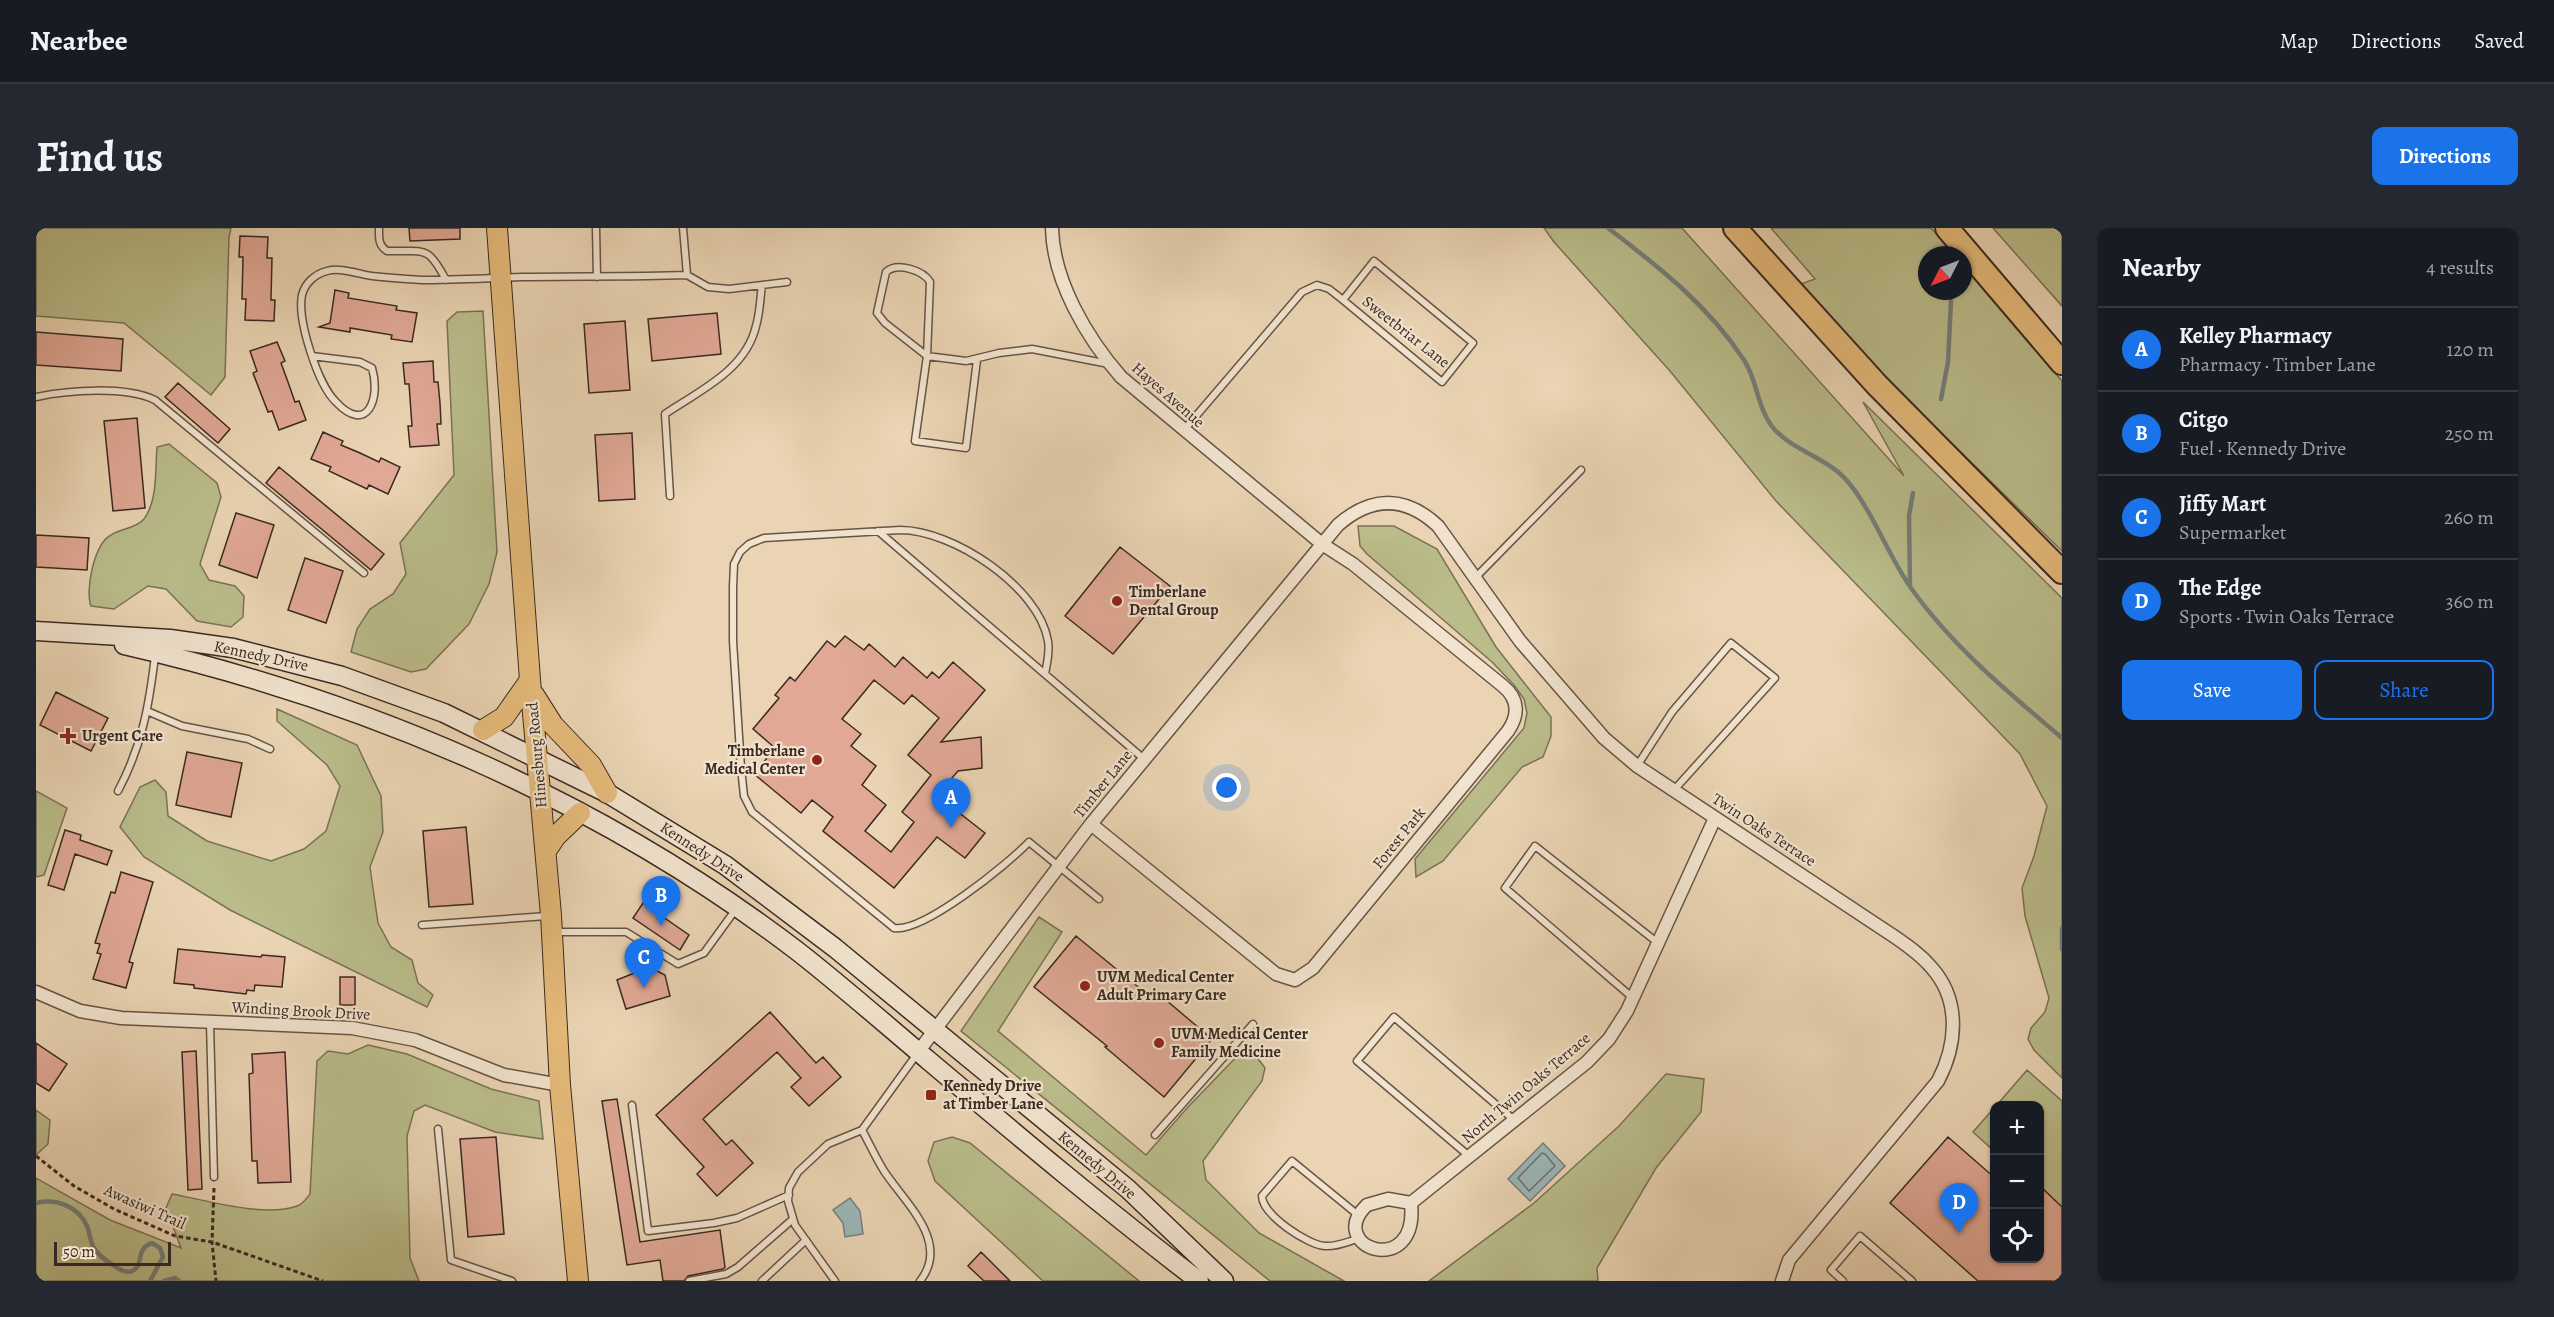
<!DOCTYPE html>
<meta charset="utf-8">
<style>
body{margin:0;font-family:Alegreya,serif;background:#242831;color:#f1f3f6}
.controls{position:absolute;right:18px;bottom:18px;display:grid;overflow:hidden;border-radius:12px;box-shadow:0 2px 4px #0004}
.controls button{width:54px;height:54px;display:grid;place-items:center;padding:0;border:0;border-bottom:2px solid #363941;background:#171b24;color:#f1f3f6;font:30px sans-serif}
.compass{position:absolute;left:1882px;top:18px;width:54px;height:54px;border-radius:50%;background:#171b24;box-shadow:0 2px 4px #0004;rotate:228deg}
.scale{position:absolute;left:18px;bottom:15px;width:117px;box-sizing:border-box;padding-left:6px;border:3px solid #3b2921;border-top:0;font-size:16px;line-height:21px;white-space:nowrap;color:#3b2921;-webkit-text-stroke:4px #f1e3ce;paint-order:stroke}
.you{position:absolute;left:1191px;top:560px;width:21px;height:21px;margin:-15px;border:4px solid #fff;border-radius:50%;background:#1a73e8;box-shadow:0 0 0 9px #1a73e833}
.badge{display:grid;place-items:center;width:39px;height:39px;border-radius:50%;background:#1a73e8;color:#fff;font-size:20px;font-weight:700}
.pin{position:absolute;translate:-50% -50px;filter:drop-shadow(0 2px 3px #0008)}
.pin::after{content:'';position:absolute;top:32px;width:21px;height:18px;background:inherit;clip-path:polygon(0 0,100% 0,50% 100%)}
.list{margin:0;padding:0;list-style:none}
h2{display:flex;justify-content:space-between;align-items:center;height:78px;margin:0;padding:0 24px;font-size:26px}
h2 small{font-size:20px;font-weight:400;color:#9ea1a6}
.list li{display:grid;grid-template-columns:39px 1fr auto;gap:18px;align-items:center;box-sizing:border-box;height:84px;padding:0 24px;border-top:2px solid #363941}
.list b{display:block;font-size:22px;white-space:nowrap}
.list p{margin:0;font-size:20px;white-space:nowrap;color:#9ea1a6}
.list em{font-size:20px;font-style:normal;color:#9ea1a6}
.actions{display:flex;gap:12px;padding:18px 24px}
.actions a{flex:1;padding:14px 0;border:2px solid #1a73e8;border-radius:12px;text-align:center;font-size:21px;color:#1a73e8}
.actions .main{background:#1a73e8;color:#fff}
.icon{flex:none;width:33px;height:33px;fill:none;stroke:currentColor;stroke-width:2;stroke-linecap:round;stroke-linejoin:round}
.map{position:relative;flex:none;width:2026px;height:1053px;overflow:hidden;border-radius:12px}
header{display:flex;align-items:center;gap:36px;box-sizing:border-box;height:84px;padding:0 30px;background:#171b24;border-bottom:2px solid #363941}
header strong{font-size:28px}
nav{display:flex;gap:33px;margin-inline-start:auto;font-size:21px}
.intro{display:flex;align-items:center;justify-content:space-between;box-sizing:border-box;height:144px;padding:0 36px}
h1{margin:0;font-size:42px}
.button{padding:15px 27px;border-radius:12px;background:#1a73e8;color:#fff;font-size:21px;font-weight:700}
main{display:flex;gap:36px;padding:0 36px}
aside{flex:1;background:#171b24;border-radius:12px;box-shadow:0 2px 4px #0004}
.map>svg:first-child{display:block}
.green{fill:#babc8a;stroke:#7a7256;stroke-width:1.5}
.water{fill:#9bb6b7;stroke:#757e7b;stroke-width:1.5}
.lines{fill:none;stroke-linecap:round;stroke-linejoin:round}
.shore{stroke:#6b706c;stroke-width:1.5}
.stream{stroke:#757e7b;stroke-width:4.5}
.building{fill:#e0a895;stroke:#3b2921;stroke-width:1.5;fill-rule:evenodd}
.service-casing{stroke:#675446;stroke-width:9}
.minor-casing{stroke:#675446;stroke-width:15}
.secondary-casing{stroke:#3b2921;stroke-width:21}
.primary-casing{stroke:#3b2921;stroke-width:22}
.motorway-casing{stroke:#3b2921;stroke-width:26}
.path{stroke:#3b2921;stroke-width:3;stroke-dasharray:4.5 3;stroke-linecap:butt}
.service{stroke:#f1e3ce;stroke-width:6}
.minor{stroke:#f1e3ce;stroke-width:12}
.secondary{stroke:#f1e3ce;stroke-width:18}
.primary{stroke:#e5ba7a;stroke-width:20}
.motorway{stroke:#e5ba7a;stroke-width:22}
.poi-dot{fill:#8f2418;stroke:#f1e3ce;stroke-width:2}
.labels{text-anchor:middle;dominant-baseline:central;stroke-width:4.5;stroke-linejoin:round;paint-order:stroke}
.street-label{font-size:16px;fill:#3b2921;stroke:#f1e3ce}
.poi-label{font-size:16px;font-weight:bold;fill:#3b2921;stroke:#f1e3ce;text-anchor:start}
</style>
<header>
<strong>Nearbee</strong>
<nav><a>Map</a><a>Directions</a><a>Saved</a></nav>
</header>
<div class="intro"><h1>Find us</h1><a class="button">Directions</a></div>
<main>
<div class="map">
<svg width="2026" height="1053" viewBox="0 0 2026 1053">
<rect width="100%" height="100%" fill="#ead4b3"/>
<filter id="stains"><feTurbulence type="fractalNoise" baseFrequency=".00333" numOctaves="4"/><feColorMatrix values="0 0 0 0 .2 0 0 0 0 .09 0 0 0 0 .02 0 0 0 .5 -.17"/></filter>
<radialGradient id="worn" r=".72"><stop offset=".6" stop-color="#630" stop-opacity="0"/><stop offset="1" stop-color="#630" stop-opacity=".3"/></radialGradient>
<path class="green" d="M0 0H195L193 9 189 149 175 167 88 95 0 88Z
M1508 0H1646L1868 248 1827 174 2026 370V850L1998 822 1992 811 1995 800 2009 784 2013 770 1989 688 1986 660 1998 628 2011 578 1984 526 1740 273 1634 143 1518 14Z
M1735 0H1895L1919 27H1891V63H1927V37L2026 153V323L1851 152 1765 56 1779 51Z
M1957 0H2026V78Z
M447 83 461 324 453 356 433 396 390 441 375 444 315 424 321 401 334 381 357 366 370 346 364 315 418 247 411 93 421 84Z
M133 216 181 255 185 269 164 336 173 352 199 358 208 368 207 389 195 399 161 393 130 361 112 358 78 381 55 378C49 362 58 316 75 307 84 301 101 300 108 291 122 272 119 242 121 219Z
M1322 298H1358L1401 321 1460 419 1515 489V508L1507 529 1486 539 1407 633 1380 649 1379 631 1488 500 1491 485 1488 471 1478 457 1456 434 1331 326 1324 318Z
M241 481 321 517 345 568 347 604 334 639 342 695 355 719 376 732 382 755 397 767 391 779 194 682 108 629 84 599 104 559 119 552 130 564 132 588 171 613 235 633 268 621 290 603 304 558 291 537 241 493Z
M0 563 31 580 8 647 0 649Z
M1003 689 1026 704 962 803 1110 927 1152 879 1205 824 1220 828 1229 840 1226 853 1167 933 1170 952 1223 1005 1308 1053H1234L925 803Z
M332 817 371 826 455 861 503 873 507 911 459 904 389 877 378 883 371 908 374 1030 383 1053H0V950L74 992 145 1020 130 980 136 966C170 972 228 990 261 978 266 977 271 970 274 966L281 833 292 823 312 826Z
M1991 842 2026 873V981L2004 962V878H1960Z
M1630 846 1668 851 1665 884 1620 940 1561 1040 1562 1053H1393L1498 975 1583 898Z
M1958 880V923L1937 904Z
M0 882 14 892 12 916 0 927Z
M916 909 934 915 1103 1053H1007L899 953 892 933 898 914Z"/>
<path class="water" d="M1507 915 1529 938 1494 973 1472 951Z
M814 970 824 983 827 1006 809 1009 807 995 797 982Z"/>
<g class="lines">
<path class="shore" d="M1506 925 1509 926 1519 938 1493 963 1482 950Z"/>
<path class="stream" d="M1572 0C1623 39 1672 77 1708 132 1722 153 1721 182 1739 202 1760 224 1794 231 1813 255 1838 286 1852 327 1875 360 1916 418 1972 464 2026 510
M1905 171 1912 134 1915 73
M1874 358 1873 288 1877 265
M2026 700V721
M0 975C20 970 42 978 51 998 54 1005 54 1014 58 1020 64 1030 74 1035 83 1041 87 1043 92 1045 96 1043 109 1038 98 1021 116 1015L124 1020 127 1029 114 1053
M128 1053 139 1050 143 1053"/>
</g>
<path class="building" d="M373 0H424V11L374 13Z
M204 8 232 9 231 30H236L235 72H239L238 93 209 92 210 71H206L207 29H203Z
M299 62 313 65 312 70 361 78 360 82 381 85 376 114 355 111 356 107 314 100V104L283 99 294 95Z
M681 85 685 126 616 133 612 91Z
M589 93 594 162 553 165 548 96Z
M0 104 87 111 85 143 0 137Z
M241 114 249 133 245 135 252 154 259 174 263 173 270 192 243 202 236 183 232 184 217 145 221 143 214 123Z
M397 133 398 154H402L404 175 405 196H401L403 217 374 219 372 198H376L373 156H369L367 135Z
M142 155 194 201 182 215 129 169Z
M101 190 109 280 77 283 68 193Z
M287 204 307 213 305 217 324 225 343 234 345 230 364 239 352 266 333 257 331 261 293 243 295 239 275 231Z
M596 205 599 271 563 273 559 207Z
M243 239 348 326 335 342 230 255Z
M200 285 238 297 221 350 183 337Z
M0 307 53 310 51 342 0 339Z
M1084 319 1134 358 1077 426 1029 388Z
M269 330 307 343 290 395 252 382Z
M809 408 828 422 833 416 859 439 867 429 891 450 896 444 903 450 917 434 949 462 905 514 945 509 946 540 922 543 909 558 919 567 912 576 949 605 929 630 901 609 858 660 787 603 797 589 776 572 765 585 718 546 739 520 717 501 743 470 739 467 754 449 759 453 791 413 799 419ZM838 452 868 476 876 467 903 490 872 527 895 547 866 584 878 594 855 624 829 603 850 577 826 557 840 538 815 518 825 506 806 491Z
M20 464 72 490 55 523 4 497Z
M151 524 206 535 195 589 140 577Z
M430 599 437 676 393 679 387 603Z
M29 602 45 607 44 612 76 623 71 637 39 626 28 662 12 657Z
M85 644 117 654 93 734 97 735 90 760 57 751 65 726 61 725 64 716 59 715 75 664 79 665Z
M607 675 653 707 644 722 597 690Z
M1040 708 1112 767 1117 761 1176 811 1128 869 1069 819 1071 818 998 759Z
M142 721 225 729 226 727 249 729 246 759 219 757 218 763 211 762 210 766 158 760V757L138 755Z
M613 739 629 747 634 768 590 781 581 752Z
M304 749H319V777H304Z
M734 784 780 835 787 829 805 849 773 878 755 859 765 850 741 824 667 891 690 917 696 912 717 935 681 968 661 946 668 939 620 887Z
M0 815 31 836 13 863 0 855Z
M160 823 166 961 152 962 146 824Z
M249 824 255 954 222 955 221 933H216L213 846 217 845 216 826Z
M581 871 604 1014 684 1002 689 1039 687 1041 652 1048 648 1053H627L624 1032 591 1037 566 873Z
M460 909 468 1006 432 1009 424 911Z
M1912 909 1959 950V1030H2004V958L2026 979V1053H1942L1854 975Z
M945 1024 974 1053H948L932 1038Z"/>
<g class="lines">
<g class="service-casing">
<path id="service" d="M343 0C343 10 342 17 351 23 389 24 391 16 410 52
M560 0 561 49
M651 47 672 59 693 61 751 54
M276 128 324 134 336 140C345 171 331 207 300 174 282 157 261 92 266 67 269 55 279 46 291 43 305 39 322 46 336 48 353 50 369 51 386 52 419 52 453 50 486 49 541 48 596 49 651 47L647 0
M941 132 930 220 879 213 891 128 894 54C887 42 861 34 850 44L841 85 849 95 891 128 930 133 963 125 996 121 1073 136
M0 169C33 162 89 158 119 172L328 345
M1148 202 1266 64 1281 57 1293 61 1307 72 1338 33 1437 115 1406 154 1307 72
M634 268 629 186C663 163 710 142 720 98 724 85 724 71 726 57
M842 303 1108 531
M1439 350 1545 242
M1009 446C1011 435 1014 424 1012 413 1003 359 917 302 864 302L728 310 713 316 704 324 698 336 697 359V413L705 540 708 568 716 584 858 700C887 705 972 636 993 614L1063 671
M111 483 146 498 212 511 234 521
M1601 538 1636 484 1695 415 1739 450 1638 562
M82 563C106 518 113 478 119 428
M386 697 511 688
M520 704H590L642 736 668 725 700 681
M1597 770 1469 660 1499 618 1622 715
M174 795 178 949
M596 877 612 1003 678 995 701 990 753 967
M402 901 415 1032 476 1053
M826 902C833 915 840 930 848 943 869 975 915 1014 884 1053
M1119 907 1217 796
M1433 928 1321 833 1358 789 1478 892
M1321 1011C1311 1014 1300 1019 1289 1018 1272 1017 1226 987 1226 968L1256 933 1322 987
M653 1053 690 1046 702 1039 757 991
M726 1053 770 1012
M799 1053 759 997 752 973 753 960 762 944 792 916 826 902 881 826
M1807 1053 1795 1042 1824 1008 1876 1053"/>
</g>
<g class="minor-casing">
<path id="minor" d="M1016 0C1017 53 1051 110 1085 149L1286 316 1317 336 1467 458C1483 471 1483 487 1472 503L1277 740 1259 752 1240 746 1055 596
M0 764 44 783 85 790 316 800 379 812 468 847 524 857
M882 824 1055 596 1302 297C1335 268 1369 267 1402 298L1484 413 1568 510 1601 538 1859 709C1872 718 1885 727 1895 739 1925 772 1921 817 1902 853L1753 1032 1746 1053
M1375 975C1383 1053 1287 1019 1331 977L1352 971 1375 975 1551 834 1573 811 1591 783 1679 590"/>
</g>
<g class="secondary-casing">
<path id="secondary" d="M0 403 134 411 197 420 306 448 408 485 571 565 689 637 799 720 1092 961 1188 1053
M88 417C329 472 562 571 760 722 805 757 848 795 892 832 981 907 1070 982 1163 1053"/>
</g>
<g class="primary-casing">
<path id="primary" d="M461 0 494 452 515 687 524 857 542 1053
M498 467 517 497 555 537 571 565
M447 502 468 489 494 452
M510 623 520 608 544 585"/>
</g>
<g class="motorway-casing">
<path id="motorway" d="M1699 0 1841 157 2026 344
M1911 0 2026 135"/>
</g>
<path class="path" d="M0 928 38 958 78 981 139 1008 176 1014 287 1053
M178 960 176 1014 180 1053"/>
<use href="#service" class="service"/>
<use href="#minor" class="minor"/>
<use href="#secondary" class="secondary"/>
<use href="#primary" class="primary"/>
<use href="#motorway" class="motorway"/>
</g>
<g class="poi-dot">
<circle cx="1081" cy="373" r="6"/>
<path d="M29 499h6v6h6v6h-6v6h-6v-6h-6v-6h6z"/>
<circle cx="781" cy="532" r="6"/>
<circle cx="1049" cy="758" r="6"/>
<circle cx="1123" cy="815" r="6"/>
<rect x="889" y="861" width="12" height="12" rx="3"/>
</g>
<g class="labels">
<g class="street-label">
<text transform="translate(1370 104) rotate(38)">Sweetbriar Lane</text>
<text transform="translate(1132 167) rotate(41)">Hayes Avenue</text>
<text transform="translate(225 428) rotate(12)">Kennedy Drive</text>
<text transform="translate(501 527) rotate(-95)">Hinesburg Road</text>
<text transform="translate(1067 556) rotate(-51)">Timber Lane</text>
<text transform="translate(1728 602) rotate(33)">Twin Oaks Terrace</text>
<text transform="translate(1363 610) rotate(-51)">Forest Park</text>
<text transform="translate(666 624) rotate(33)">Kennedy Drive</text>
<text transform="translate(265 783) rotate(3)">Winding Brook Drive</text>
<text transform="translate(1490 860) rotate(-40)">North Twin Oaks Terrace</text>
<text transform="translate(1061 937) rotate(40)">Kennedy Drive</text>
<text transform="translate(109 979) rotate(24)">Awasiwi Trail</text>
</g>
<g class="poi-label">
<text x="1093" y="364">Timberlane<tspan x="1093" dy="18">Dental Group</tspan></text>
<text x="46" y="508">Urgent Care</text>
<text x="769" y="523" text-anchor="end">Timberlane<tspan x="769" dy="18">Medical Center</tspan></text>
<text x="1061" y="749">UVM Medical Center<tspan x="1061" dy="18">Adult Primary Care</tspan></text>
<text x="1135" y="806">UVM Medical Center<tspan x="1135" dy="18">Family Medicine</tspan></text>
<text x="907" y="858">Kennedy Drive<tspan x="907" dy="18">at Timber Lane</tspan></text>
</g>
</g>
<rect width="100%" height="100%" filter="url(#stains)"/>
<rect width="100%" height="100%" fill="url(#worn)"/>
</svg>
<div class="controls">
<button>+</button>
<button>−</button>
<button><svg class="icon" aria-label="locate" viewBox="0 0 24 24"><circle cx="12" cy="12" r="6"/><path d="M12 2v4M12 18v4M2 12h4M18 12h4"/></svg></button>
</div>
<svg class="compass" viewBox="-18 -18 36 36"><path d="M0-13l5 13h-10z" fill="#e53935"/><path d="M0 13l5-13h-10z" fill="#9ea1a6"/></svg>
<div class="scale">50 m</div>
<div class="you"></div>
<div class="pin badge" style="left:915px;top:600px">A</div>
<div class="pin badge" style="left:625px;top:698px">B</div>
<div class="pin badge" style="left:608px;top:760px">C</div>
<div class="pin badge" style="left:1923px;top:1005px">D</div>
</div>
<aside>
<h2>Nearby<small>4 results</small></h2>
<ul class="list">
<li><span class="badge">A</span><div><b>Kelley Pharmacy</b><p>Pharmacy · Timber Lane</p></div><em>120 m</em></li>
<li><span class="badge">B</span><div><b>Citgo</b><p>Fuel · Kennedy Drive</p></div><em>250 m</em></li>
<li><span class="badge">C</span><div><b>Jiffy Mart</b><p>Supermarket</p></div><em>260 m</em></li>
<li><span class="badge">D</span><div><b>The Edge</b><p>Sports · Twin Oaks Terrace</p></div><em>360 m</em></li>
</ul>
<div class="actions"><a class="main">Save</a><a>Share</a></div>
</aside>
</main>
